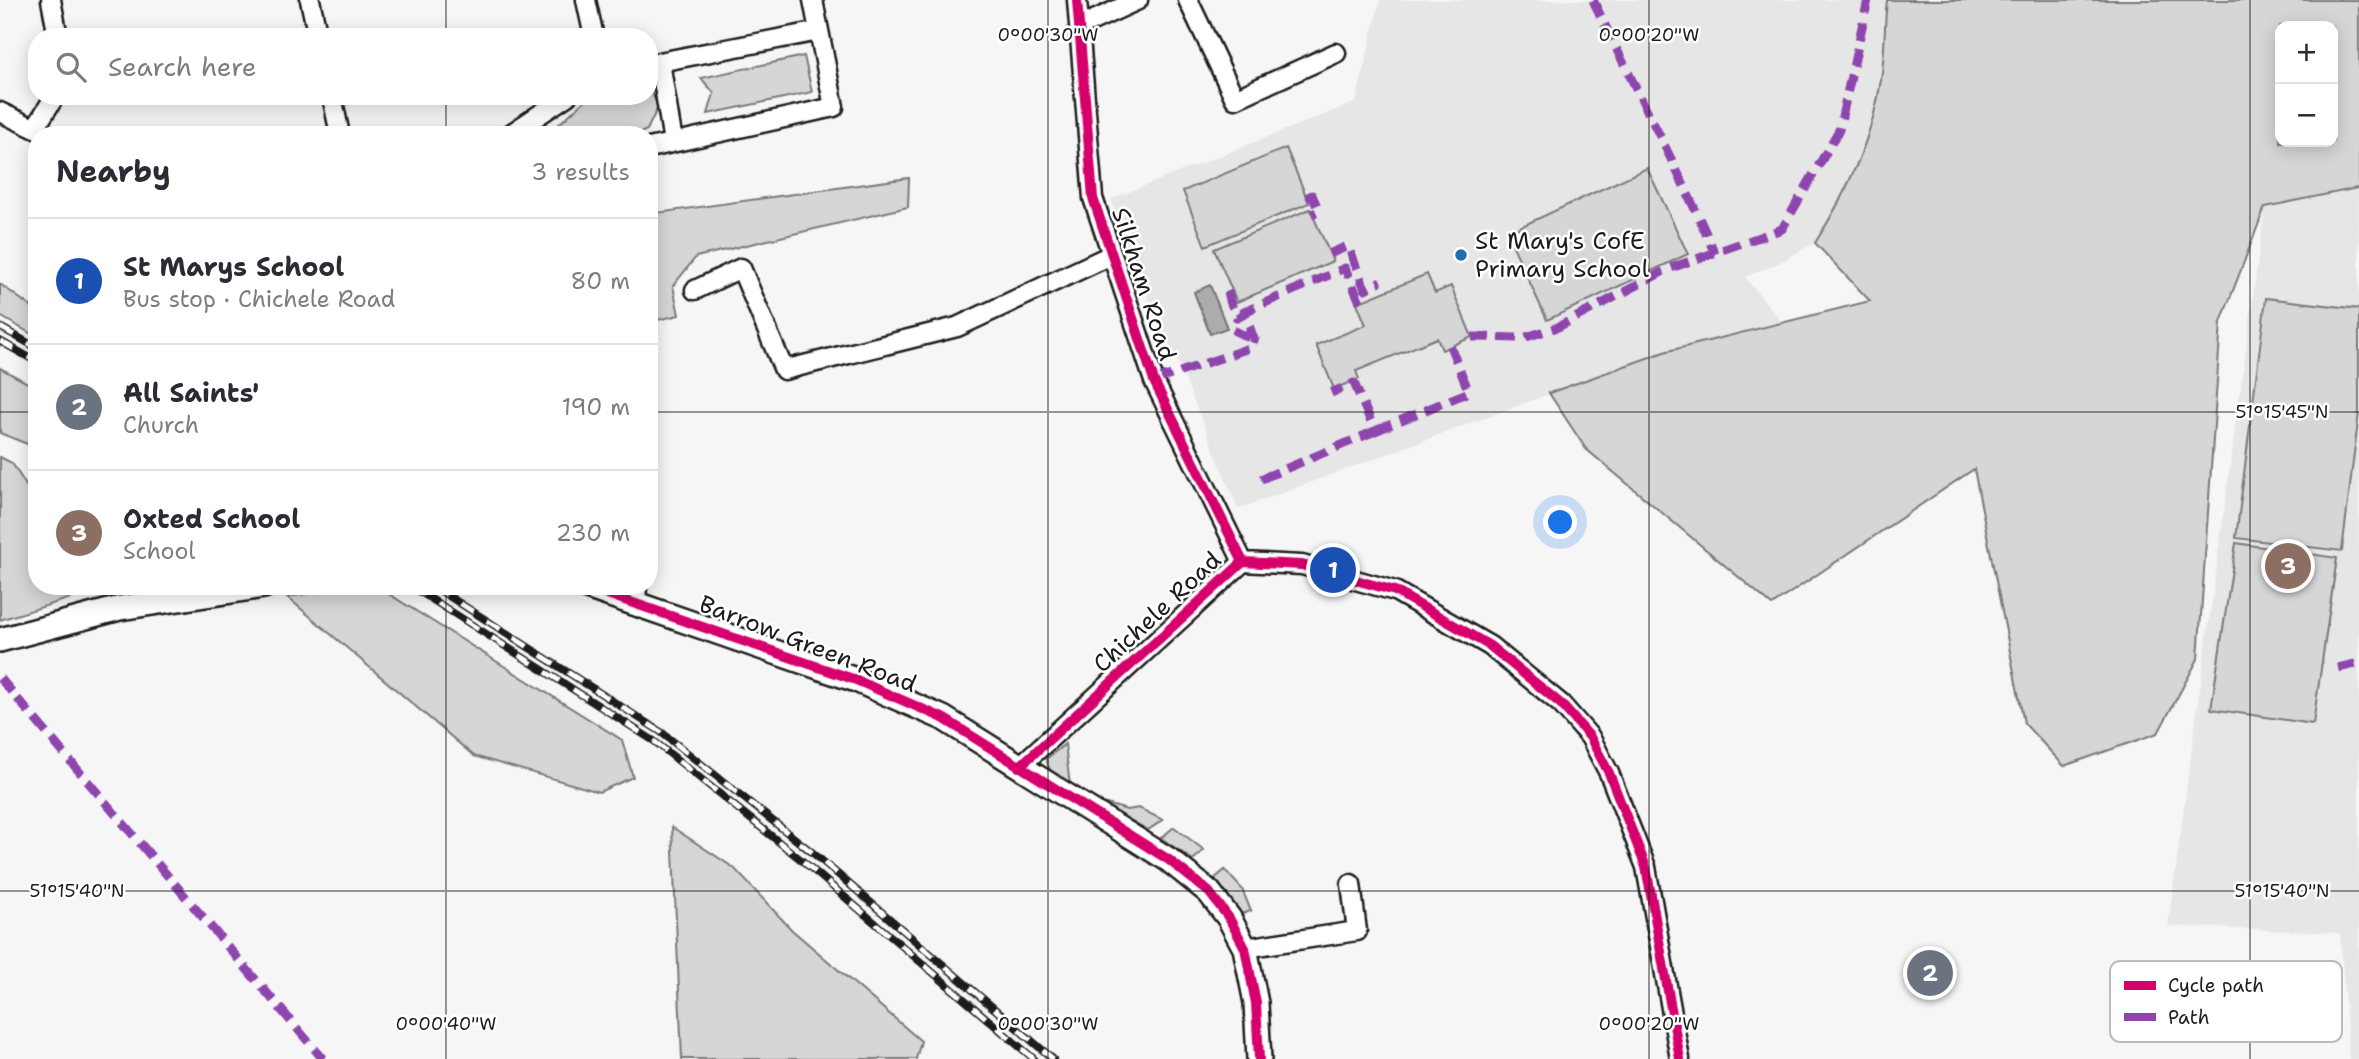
<!DOCTYPE html>
<meta charset="utf-8">
<style>
body{margin:0;font-family:"Shantell Sans",sans-serif;background:#f2f2f3;color:#2b2b33}
.controls{position:absolute;right:21px;top:21px;display:grid;overflow:hidden;border-radius:14px;box-shadow:0 4px 18px #0003}
.controls button{width:63px;height:63px;display:grid;place-items:center;padding:0;border:0;border-bottom:2px solid #e1e1e2;background:#fff;color:#2b2b33;font:35px sans-serif}
.you{position:absolute;left:1561px;top:523px;width:24px;height:24px;margin:-18px;border:5px solid #fff;border-radius:50%;background:#1a73e8;box-shadow:0 0 0 10px #1a73e833}
.badge{display:grid;place-items:center;width:46px;height:46px;border-radius:50%;background:#db2777;color:#fff;font-size:23px;font-weight:700}
.pin{position:absolute;translate:-50% -50%;border:4px solid #fff;box-shadow:0 2px 7px #0006}
.list{margin:0;padding:0;list-style:none}
h2{display:flex;justify-content:space-between;align-items:center;height:91px;margin:0;padding:0 28px;font-size:30px}
h2 small{font-size:23px;font-weight:400;color:#7c7c81}
.list li{display:grid;grid-template-columns:46px 1fr auto;gap:21px;align-items:center;box-sizing:border-box;height:126px;padding:0 28px;border-top:2px solid #e1e1e2}
.list b{display:block;font-size:26px;white-space:nowrap}
.list p{margin:0;font-size:23px;white-space:nowrap;color:#7c7c81}
.list em{font-size:23px;font-style:normal;color:#7c7c81}
.icon{flex:none;width:38px;height:38px;fill:none;stroke:currentColor;stroke-width:2;stroke-linecap:round;stroke-linejoin:round}
.map{position:relative;flex:none;width:2359px;height:1059px;overflow:hidden}
.search{position:absolute;background:#fff;box-shadow:0 4px 18px #0003;left:28px;top:28px;width:630px;height:77px;display:flex;align-items:center;gap:18px;box-sizing:border-box;padding:0 24px;border-radius:28px;color:#7c7c81;font-size:26px}
.panel{position:absolute;background:#fff;box-shadow:0 4px 18px #0003;left:28px;top:126px;width:630px;height:469px;border-radius:28px}
.map>svg:first-child{display:block}
.built{fill:#e6e6e6}
.green{fill:#d6d6d6;stroke:#797979;stroke-width:2;fill-rule:evenodd}
.water{fill:#acacac;stroke:#727272;stroke-width:2}
.lines{fill:none;stroke-linecap:round;stroke-linejoin:round}
.minor-casing{stroke:#1c1c1c;stroke-width:23}
.tertiary-casing{stroke:#1c1c1c;stroke-width:28}
.minor{stroke:#fff;stroke-width:18}
.tertiary{stroke:#fff;stroke-width:23}
.rail-casing{stroke:#1c1c1c;stroke-width:8}
.rail{stroke:#fff;stroke-width:5;stroke-dasharray:16;stroke-linecap:butt}
.quiet{stroke:#8e44ad;stroke-width:9;stroke-dasharray:18 9;stroke-linecap:butt}
.cycleway-casing{stroke:#fff;stroke-width:15}
.cycleway{stroke:#d6006c;stroke-width:10}
.ticks{fill:none;stroke:#1c1c1c;stroke-width:2;stroke-opacity:0.45}
.poi-dot{fill:#1f6fb2;stroke:#fff;stroke-width:2.5}
.labels{text-anchor:middle;dominant-baseline:central;stroke-width:5;stroke-linejoin:round;paint-order:stroke}
.poi-label{font-size:24px;fill:#1c1c1c;stroke:#fff;text-anchor:start}
.street-label{font-size:24px;fill:#1c1c1c;stroke:#fff}
.key{fill:#fff;stroke:#bbb;stroke-width:2}
.key-label{font-size:19px;fill:#1c1c1c}
.ticks-label{font-size:18px;text-anchor:middle;fill:#1c1c1c;stroke:#fff;stroke-width:5;stroke-linejoin:round;paint-order:stroke}
</style>
<div class="map">
<svg width="2359" height="1059" viewBox="0 0 2359 1059">
<rect width="100%" height="100%" fill="#f6f6f6"/>
<filter id="ink" filterUnits="userSpaceOnUse"><feTurbulence type="fractalNoise" baseFrequency=".0143" numOctaves="2"/><feDisplacementMap in="SourceGraphic" scale="14" xChannelSelector="R" yChannelSelector="G"/><feConvolveMatrix kernelMatrix="1 2 1 2 8 2 1 2 1" color-interpolation-filters="sRGB"/></filter>
<g filter="url(#ink)">
<path class="built" d="M1380 0H1887L1881 81 1864 147 1850 181 1815 243 1777 264 1745 277 1782 322 1663 352 1238 509 1182 372 1124 245 1111 199 1356 102Z
M2359 185V1059H2349L2340 933 2168 926 2265 207 2357 188Z"/>
<path class="green" d="M1887 0H2359V185L2358 188 2265 207 2221 322 2198 659 2158 733 2064 766 2024 723 1974 469 1772 605 1586 449 1549 393 1664 352 1870 301 1815 243C1847 193 1872 140 1881 80 1885 54 1884 27 1887 0ZM2280 26H2333V142H2280Z
M804 56 812 92 708 114 714 93 701 78Z
M649 86 658 107 647 130 636 135H547L590 96H649Z
M1286 148 1309 203 1205 246 1183 191Z
M1647 168 1688 254 1547 320 1507 233Z
M909 178 908 207 696 257 673 286 679 315 649 322V214Z
M1310 209 1333 261 1237 302 1214 249Z
M1427 274 1435 293 1451 286 1472 337 1442 350 1437 338 1356 371 1359 379 1334 389 1316 345 1366 325 1357 303Z
M0 284 37 311V337L0 316Z
M2266 298 2359 309V413L2342 551 2236 538Z
M0 368 37 388V448L0 433Z
M0 457 12 463 37 503V586H87L78 596 0 620Z
M2236 543 2337 558 2313 724 2211 709Z
M355 586H376L622 740 633 777 599 792 474 756 287 597Z
M1065 744 1070 786 1051 773 1046 759Z
M1093 800 1127 810 1139 808 1163 820 1148 830Z
M672 827 734 868 792 930 921 1041 916 1059H682Z
M1174 827 1204 850 1193 860 1161 838Z
M1225 870 1242 889 1251 911 1240 914 1214 879Z"/>
<path class="water" d="M1210 285 1227 328 1210 334 1194 292Z"/>
<g class="lines">
<g class="minor-casing">
<path id="minor" d="M51 0 58 37
M310 0 318 37
M586 0 594 37
M1077 0 1093 198 1154 381 1243 562
M1188 0 1235 99 1336 53
M1081 26 1138 0
M660 62 673 142
M649 64 819 31
M332 96 340 135
M0 112 48 135
M35 128 55 96
M509 135 567 96
M649 148 834 107 813 0
M695 290 741 268 784 370 957 327 1111 255
M636 602 637 586
M1019 767 1243 562 1302 565 1395 591 1490 646 1561 704 1590 737 1609 773 1646 867 1680 1059
M1245 948 1357 931 1351 884"/>
</g>
<g class="tertiary-casing">
<path id="tertiary" d="M584 586 856 680 943 718 1169 860 1209 892 1229 918 1245 948 1256 1003 1259 1059
M0 640 120 608 264 586"/>
</g>
<use href="#minor" class="minor"/>
<use href="#tertiary" class="tertiary"/>
<g class="rail-casing">
<path id="rail" d="M0 327 37 348
M0 341 37 362
M411 586 654 741 805 863 1034 1059
M433 586 661 732 813 853 1053 1059"/>
</g>
<use href="#rail" class="rail"/>
<path class="quiet" d="M1593 0C1633 85 1678 168 1715 254
M1306 198 1312 195 1319 211 1312 214
M1329 254 1348 246 1365 289 1381 281
M1233 294 1228 296 1237 318 1245 314
M1233 330 1258 342
M1472 337 1523 338 1558 327 1668 269 1782 229 1839 130 1868 0
M1154 381 1252 347 1254 339 1244 312 1345 268 1360 302
M1375 431 1469 392 1450 346
M1261 479 1375 431 1354 383 1331 393
M2338 668 2359 663
M0 678 323 1059"/>
<g class="cycleway-casing">
<path id="cycleway" d="M1077 0 1093 198 1154 381 1243 562
M584 586 856 680 943 718 1169 860 1209 892 1229 918 1245 948 1256 1003 1259 1059
M1019 767 1243 562 1302 565 1395 591 1490 646 1561 704 1590 737 1609 773 1646 867 1680 1059"/>
</g>
<use href="#cycleway" class="cycleway"/>
</g>
</g>
<path class="ticks" d="M446 0V37M1048 0V1059M1649 0V1059M2250 0V1059M446 96V135M0 412H37M649 412H2359M446 586V1059M0 891H2359"/>
<circle class="poi-dot" cx="1461" cy="255" r="7"/>
<g class="labels">
<g class="poi-label">
<text x="1475" y="241">St Mary's CofE<tspan x="1475" dy="28">Primary School</tspan></text>
</g>
<g class="street-label">
<text transform="translate(1144 284) rotate(72)">Silkham Road</text>
<text transform="translate(1157 612) rotate(-43)">Chichele Road</text>
<text transform="translate(808 644) rotate(21)">Barrow Green Road</text>
</g>
</g>
<rect x="2110" y="961" width="232" height="81" rx="10" class="key"/>
<rect x="2124" y="981" width="32" height="9" fill="#d6006c"/>
<rect x="2124" y="1013" width="32" height="8" fill="#8e44ad"/>
<g class="key-label">
<text x="2168" y="992">Cycle path</text>
<text x="2168" y="1024">Path</text>
</g>
<g class="ticks-label">
<text x="1048" y="41">0°00'30"W</text>
<text x="1649" y="41">0°00'20"W</text>
<text x="2282" y="418">51°15'45"N</text>
<text x="77" y="897">51°15'40"N</text>
<text x="2282" y="897">51°15'40"N</text>
<text x="446" y="1030">0°00'40"W</text>
<text x="1048" y="1030">0°00'30"W</text>
<text x="1649" y="1030">0°00'20"W</text>
</g>
</svg>
<div class="controls">
<button>+</button>
<button>−</button>
</div>
<div class="you"></div>
<div class="pin badge" style="left:1333px;top:570px;background:#1a4fb4">1</div>
<div class="pin badge" style="left:1930px;top:973px;background:#6b7280">2</div>
<div class="pin badge" style="left:2288px;top:566px;background:#8d6e63">3</div>
<div class="search"><svg class="icon" aria-label="search" viewBox="0 0 24 24"><circle cx="10" cy="10" r="6"/><path d="M15 15l6 6"/></svg>Search here</div>
<section class="panel">
<h2>Nearby<small>3 results</small></h2>
<ul class="list">
<li><span class="badge" style="background:#1a4fb4">1</span><div><b>St Marys School</b><p>Bus stop · Chichele Road</p></div><em>80 m</em></li>
<li><span class="badge" style="background:#6b7280">2</span><div><b>All Saints'</b><p>Church</p></div><em>190 m</em></li>
<li><span class="badge" style="background:#8d6e63">3</span><div><b>Oxted School</b><p>School</p></div><em>230 m</em></li>
</ul>
</section>
</div>
